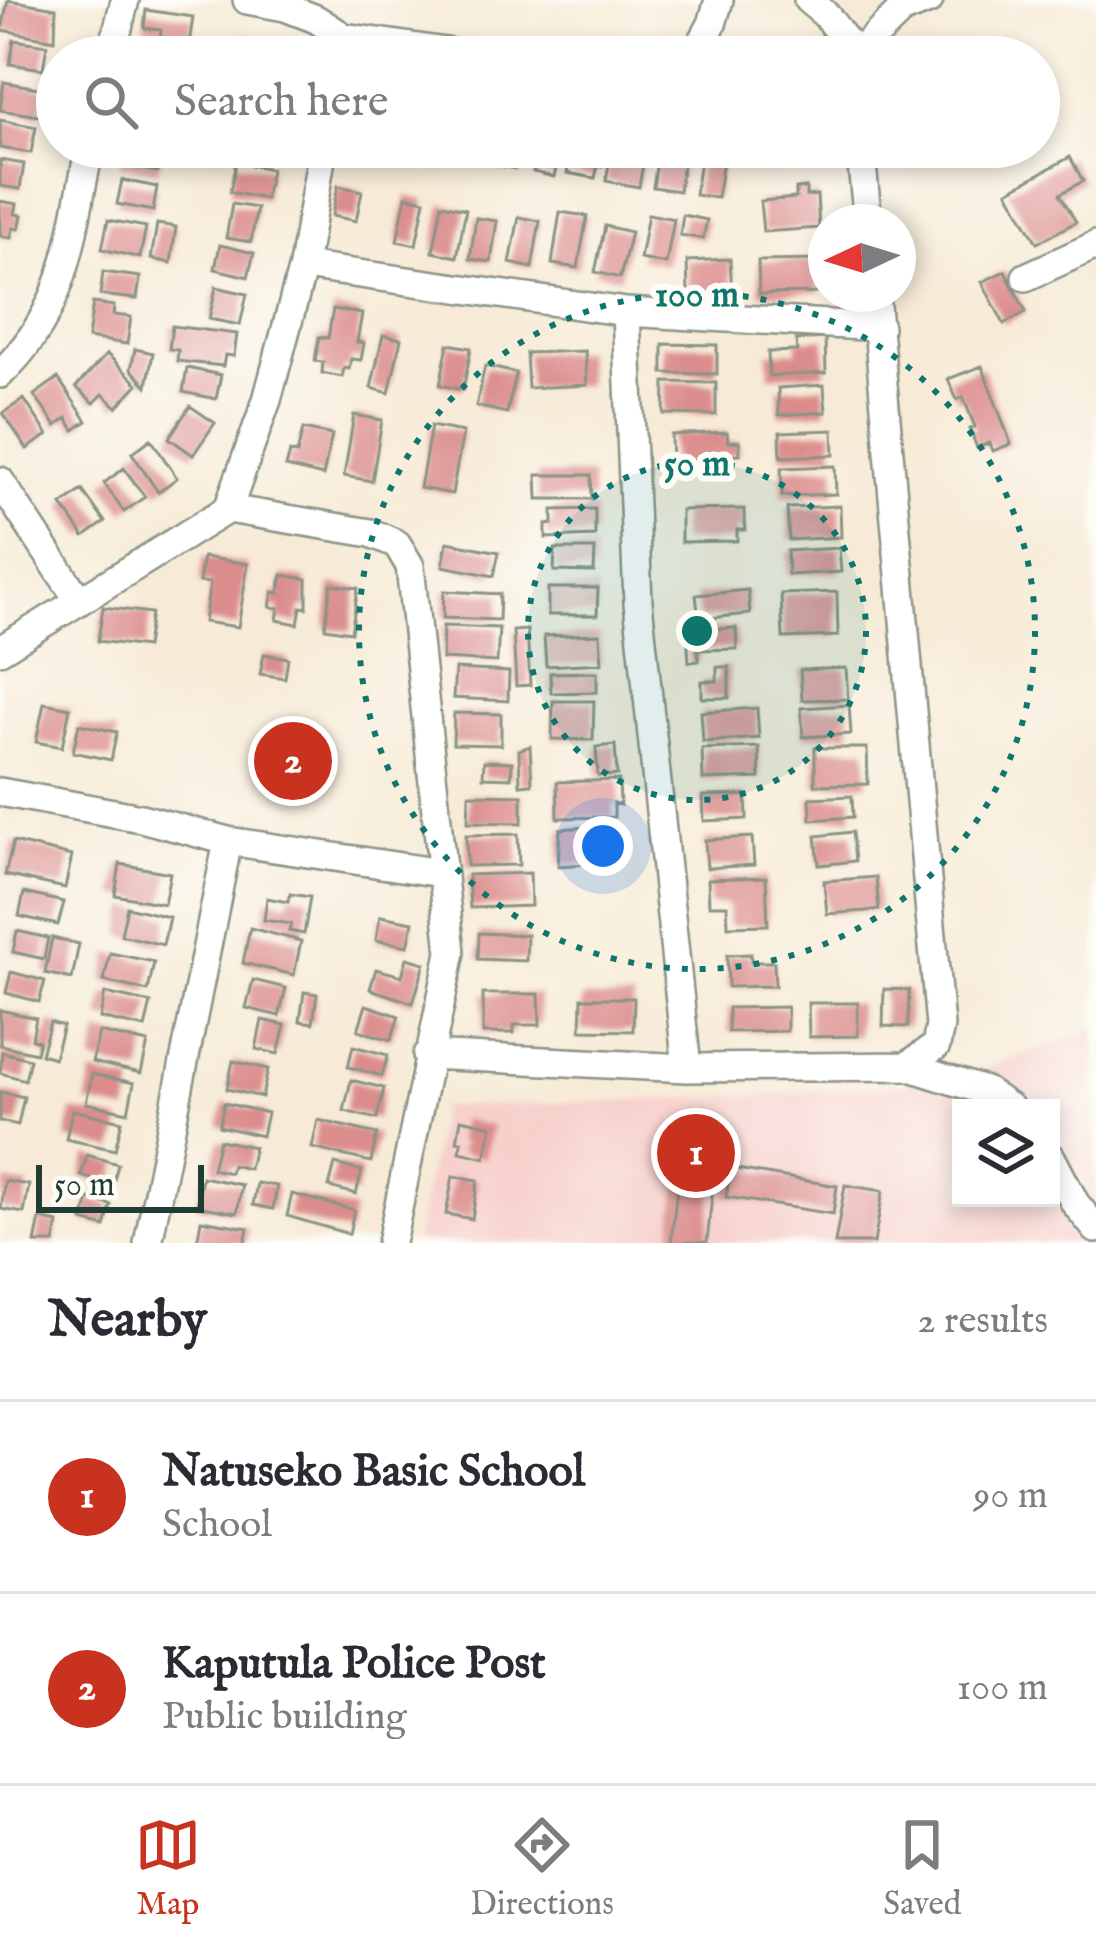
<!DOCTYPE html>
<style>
body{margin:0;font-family:"IM FELL English",serif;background:#f7f7f7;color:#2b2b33}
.controls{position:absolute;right:36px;bottom:36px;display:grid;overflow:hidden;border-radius:0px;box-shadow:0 6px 18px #0003}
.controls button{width:108px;height:108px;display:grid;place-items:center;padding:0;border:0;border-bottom:3px solid #e1e1e2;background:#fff;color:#2b2b33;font:60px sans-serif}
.compass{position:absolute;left:808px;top:204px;width:108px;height:108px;border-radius:50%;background:#fff;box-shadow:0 6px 18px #0003;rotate:266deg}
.scale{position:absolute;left:36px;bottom:30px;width:168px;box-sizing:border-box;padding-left:12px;border:6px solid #1f3d34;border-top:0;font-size:33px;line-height:42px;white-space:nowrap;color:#1f3d34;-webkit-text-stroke:9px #fdfcf7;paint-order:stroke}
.you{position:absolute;left:603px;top:846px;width:42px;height:42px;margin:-30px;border:9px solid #fff;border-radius:50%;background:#1a73e8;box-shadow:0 0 0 18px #1a73e833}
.badge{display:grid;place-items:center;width:78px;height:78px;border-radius:50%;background:#c8321e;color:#fff;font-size:39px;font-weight:700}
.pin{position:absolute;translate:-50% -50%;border:6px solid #fff;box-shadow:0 3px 12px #0006}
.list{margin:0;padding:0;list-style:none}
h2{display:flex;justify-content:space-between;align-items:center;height:156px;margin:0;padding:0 48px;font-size:51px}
h2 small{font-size:39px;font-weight:400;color:#7c7c81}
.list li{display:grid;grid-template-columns:78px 1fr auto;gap:36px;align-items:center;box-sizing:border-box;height:192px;padding:0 48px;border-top:3px solid #e1e1e2}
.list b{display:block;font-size:45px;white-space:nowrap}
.list p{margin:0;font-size:39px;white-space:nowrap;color:#7c7c81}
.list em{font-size:39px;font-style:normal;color:#7c7c81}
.icon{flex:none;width:66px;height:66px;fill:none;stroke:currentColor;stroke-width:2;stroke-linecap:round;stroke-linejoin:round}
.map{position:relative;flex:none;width:1096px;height:1243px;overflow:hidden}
.search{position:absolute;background:#fff;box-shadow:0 6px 18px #0003;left:36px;right:36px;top:36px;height:132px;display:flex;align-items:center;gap:30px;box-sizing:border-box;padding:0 42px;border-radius:66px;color:#7c7c81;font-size:45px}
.sheet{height:540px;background:#fff}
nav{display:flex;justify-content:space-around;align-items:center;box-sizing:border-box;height:168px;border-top:3px solid #e1e1e2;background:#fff;font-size:33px;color:#7c7c81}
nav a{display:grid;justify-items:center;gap:6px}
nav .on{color:#c8321e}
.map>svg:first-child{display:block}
.built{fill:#f7d0cc;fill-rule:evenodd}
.building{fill:#db8d8d}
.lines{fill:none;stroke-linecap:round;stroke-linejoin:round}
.minor-casing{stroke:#8b9486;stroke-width:32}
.minor{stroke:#fff;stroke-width:27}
.ring{fill:none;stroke:#0f766e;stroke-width:6;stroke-dasharray:6 12}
.centre{fill:#0f766e;stroke:#fdfcf7;stroke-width:6}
.ring-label{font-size:36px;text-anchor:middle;font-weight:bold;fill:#0f766e;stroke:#fdfcf7;stroke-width:12;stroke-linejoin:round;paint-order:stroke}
</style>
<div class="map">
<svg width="1096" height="1243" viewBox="0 0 1096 1243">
<rect width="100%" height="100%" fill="#fdfcf7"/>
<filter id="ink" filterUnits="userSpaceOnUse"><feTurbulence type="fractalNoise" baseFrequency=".00833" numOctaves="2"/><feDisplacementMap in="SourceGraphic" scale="24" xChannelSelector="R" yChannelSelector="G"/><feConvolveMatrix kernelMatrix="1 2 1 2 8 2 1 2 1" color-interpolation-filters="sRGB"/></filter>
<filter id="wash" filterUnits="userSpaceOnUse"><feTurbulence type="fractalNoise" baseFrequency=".004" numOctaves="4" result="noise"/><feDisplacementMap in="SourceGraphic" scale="48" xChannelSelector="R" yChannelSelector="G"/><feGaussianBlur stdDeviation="2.7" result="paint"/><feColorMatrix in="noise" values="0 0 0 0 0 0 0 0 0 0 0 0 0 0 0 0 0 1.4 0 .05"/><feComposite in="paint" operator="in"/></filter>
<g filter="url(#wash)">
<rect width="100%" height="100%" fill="#f7ebd7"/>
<path class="built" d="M1096 1028V1243H415L441 1107 791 1094 940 1081 975 1072ZM961 1108H1051V1198H961Z"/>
<g id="blocks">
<path class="building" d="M8 0 56 8 55 40 2 30Z
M146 10 193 17 189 44 160 40 161 30 144 28Z
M14 40 47 45 43 69 10 64Z
M245 40 290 50 288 57H241Z
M4 82 50 90 49 99 43 98 40 116 0 110Z
M0 120 36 127 31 153 0 148Z
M123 147H163L158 172 120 165Z
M488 147H519L515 169 485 163Z
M539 147H561L554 177 533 172Z
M572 147H601L600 151 605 153 603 166 598 165 595 178 567 173Z
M612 147H646L639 187 606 181Z
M659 147 685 149 679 191 653 187Z
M701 152 724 155 717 198 695 195Z
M1070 157 1083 181 1060 194 1076 222 1037 243 1008 191Z
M0 160 24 164 20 189 0 186Z
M236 162 271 169 265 199 230 192Z
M122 180 157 187 153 211 117 204Z
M338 186 362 191 356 221 332 216Z
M806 188V196L817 195 819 228 763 232 760 201 796 198V189Z
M406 196 425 200 416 245 397 241Z
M0 201 17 204 15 214 22 215 19 229 13 228 11 238 0 236Z
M232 204 257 208 251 242 226 238Z
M442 204 466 209 457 257 433 252Z
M560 212 587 216 578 268 552 264Z
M648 214 674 219 666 264 640 259Z
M683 215 707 220 703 239 680 235Z
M519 217 540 221 532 268 510 263Z
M476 218 497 221 491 262 470 259Z
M108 220 146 227 140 258 102 249Z
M157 224 176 227 171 263 151 259Z
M605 226 631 232 620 278 595 272Z
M220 245 254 253 248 277 215 269Z
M730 259 732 293 688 295 687 261Z
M819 260V293L759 294 758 261Z
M1005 271 1026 312 1004 324 982 282Z
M103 272 140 277 137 299 100 295Z
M216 287 247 294 240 325 209 319Z
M93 303 114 306 113 315 131 317 127 344 88 338Z
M333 309 362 314 357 342 364 343 361 360 351 359 349 369 344 368 342 377 322 373 323 362 315 361 319 337 328 338Z
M172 326 237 334 234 356 225 355 223 366 177 361 178 350 169 349Z
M383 335 401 339 389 393 371 388Z
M825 338 826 373 769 376 768 352 797 351 796 340Z
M448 344 471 348 463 390 440 385Z
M663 344 717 345V374L663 373Z
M135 349 153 353 147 386 131 369Z
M585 351 587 385 528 388 526 353Z
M107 354 138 384 117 407 103 394 94 403 76 387Z
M485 366 516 373 507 413 476 406Z
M982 366 1011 444 993 451 990 443 977 448 970 429 975 427 963 397 957 400 948 379Z
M187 368 221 375 216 399 183 392Z
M58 378 87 421 74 430 67 418 56 426 34 395Z
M665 382 716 383V415L664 414Z
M824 385 826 412 779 415 778 388Z
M24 399 48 435 27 449 3 413Z
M190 406 215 423 193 455 169 438Z
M354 415 382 420 372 481 344 476Z
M431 426 463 432 452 494 420 488Z
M303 429 332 435 323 476 286 467 290 452 297 454Z
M833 430 834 455 781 457 780 432Z
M727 432 728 442 739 441 740 454 728 455V464L672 467 671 435Z
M151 439 177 478 158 492 132 453Z
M835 466 836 494 782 496 781 468Z
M124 468 145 497 124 512 104 483Z
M537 475H591L592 499H538Z
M82 490 105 522 84 537 62 505Z
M840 506 841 537 789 540 787 508Z
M595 509V536L546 538V525L553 524V510Z
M744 509 745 530H737V541L681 542V510Z
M447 542 499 552 494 576 443 566Z
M839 548 841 572 788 575 787 551Z
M555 549H595L594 572 554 571Z
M203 557 248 564 238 627 204 622 210 583 199 582Z
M282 575 307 579V608L301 607 298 624 277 620 279 608 270 607 273 592 279 593Z
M331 584 358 588 351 632 325 628Z
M548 588H598L597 615H548Z
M748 590 750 614 699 619 696 595Z
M444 591 500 594 499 620 443 618Z
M837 592 838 636 783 638 781 594Z
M103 607 151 613 146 647 98 641Z
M443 626 499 628 497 662 442 659Z
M736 628 737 649 698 650 699 661 689 662 687 630Z
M527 630 530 685 516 686 513 631Z
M600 634 602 663 546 666 544 636Z
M264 654 288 658 285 678 260 674Z
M717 667H729V698H702V681H717Z
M846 668 848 699 802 700 800 670Z
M455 669 509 672 508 701 453 698Z
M597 672V692L551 693 550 673Z
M553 701H594L593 740 552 739Z
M44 703 70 708 62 747 36 742Z
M849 705 851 734 803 737 801 708Z
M757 708 759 738 703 742 701 712Z
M454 713 501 714V745L453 744Z
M79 724 117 732 111 760 73 752Z
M319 736 320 756 296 757V769L277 770V757H262V737Z
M615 745 617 775 598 776 596 747Z
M530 746 532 784 520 785 519 750Z
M759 747 760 778 703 780 702 749Z
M815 748H867L868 784 815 785Z
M484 761 512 762 511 778 483 777Z
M619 780 620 805 614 803V817L558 818 557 782Z
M469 794 522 795V823L468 822Z
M746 795 747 819 704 821 703 796Z
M852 796 853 817 811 820 810 798Z
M615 825 617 862 558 866 560 829Z
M852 832 855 861 819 865 816 836Z
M518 834 519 865 467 866 466 835Z
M752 837 754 865 707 868 705 840Z
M13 842 72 856 65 888 5 875Z
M120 864 170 873 164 904 115 895Z
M530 873 531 906 470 908 468 875Z
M766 877 768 925 728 926 727 905H709L708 879Z
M876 877 879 910 827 914 824 881Z
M24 893 64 902 58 925 19 916Z
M290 894 310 897 304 934 289 931 291 924 264 920 267 898 288 902Z
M127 907 169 917 163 945 121 935Z
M380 916 413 922 408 946 376 940Z
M250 928 301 941 294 975 243 963Z
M17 931 48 938 44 959 13 952Z
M479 933 527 935 526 961 478 959Z
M52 938 79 944 72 979 45 973Z
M110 953 154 962 148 991 104 981Z
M751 954V962H774L775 986 728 987 727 955Z
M407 958 425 963 413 1003 370 989 376 969 402 976Z
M11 972 45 981 39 1002 6 993Z
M253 980 286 988 279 1016 246 1008Z
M884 989 909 990 908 1027 883 1026Z
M304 992 317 994 313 1023 300 1021Z
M105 993 151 1003 145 1028 100 1018Z
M483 994H539L540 1025H514V1033H483Z
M582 998H634L633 1031 581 1030Z
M808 1003H858V1036L809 1037Z
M366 1005 399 1016 391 1040 358 1030Z
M787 1007V1031L728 1032V1008Z
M0 1010 36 1018 32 1039 39 1041 36 1053 0 1045Z
M262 1020 285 1025 278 1054 256 1049Z
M50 1022 63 1026 54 1058 41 1054Z
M99 1032 148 1043 141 1073 92 1062Z
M353 1046 388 1055 382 1076 348 1067Z
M2 1052 30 1059 25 1080 0 1073Z
M233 1061 268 1069 262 1097 227 1089Z
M92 1074 134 1083 128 1112 86 1103Z
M351 1080 384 1088 377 1119 344 1111Z
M0 1092 24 1097 18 1125 0 1121Z
M224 1103 267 1113 262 1136 219 1126Z
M72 1110 122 1121 115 1150 66 1139Z
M461 1119 492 1126 485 1158 460 1152 462 1142 457 1141Z
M318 1120 377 1134 371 1162 312 1148Z
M219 1140 254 1147 249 1169 232 1165 230 1173 212 1169Z
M87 1155 118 1164 113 1185 81 1176Z
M680 1159 711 1163 708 1188H713L707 1242 671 1243Z
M335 1164 362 1171 356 1194 329 1187Z
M731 1168 837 1186 833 1214 726 1197Z
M453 1176 478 1180 472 1219 446 1214Z
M202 1177 242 1185 237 1213 197 1206Z
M5 1181 29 1185 24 1213 1 1209Z
M257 1183 277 1186 273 1209 253 1205Z
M845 1185 883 1191 874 1243H835Z
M292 1194 354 1210 349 1234 287 1216Z
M89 1199 111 1205 105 1227 83 1221Z
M40 1219 58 1223 54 1243H35Z
M201 1220 248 1228 245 1243H197Z"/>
</g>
</g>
<g filter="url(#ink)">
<use href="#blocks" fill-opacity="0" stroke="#8b9486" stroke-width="3"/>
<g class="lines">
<g class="minor-casing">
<path id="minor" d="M247 0 285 7 316 19 344 37 480 57
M808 0 825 14 858 57
M111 57 125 0
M694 57 712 24 719 0
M854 57 901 11 929 0
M860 147 868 222
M303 266 626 312 879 327
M1026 277 1096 245
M875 294 940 1026 936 1046 907 1066
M626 312 638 602 687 1068
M0 374C70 308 70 235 90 147
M0 481 78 599
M228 509 371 533 397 544 410 566 451 952 391 1243
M0 650 228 509 267 400 303 266 323 147
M0 792 141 818 228 841 441 873
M427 1055 687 1068 907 1066 985 1091 1010 1108
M1051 1157 1075 1203 1096 1229
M148 1243 228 841"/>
</g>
<use href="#minor" class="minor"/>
</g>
</g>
<circle cx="697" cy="631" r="169" fill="#0f766e" fill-opacity=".12"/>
<g class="ring">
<circle cx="697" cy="631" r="169"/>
<circle cx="697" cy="631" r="338"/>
</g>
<circle cx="697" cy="631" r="18" class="centre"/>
<g class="ring-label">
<text x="697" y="306">100 m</text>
<text x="697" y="475">50 m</text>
</g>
</svg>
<div class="controls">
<button><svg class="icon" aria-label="layers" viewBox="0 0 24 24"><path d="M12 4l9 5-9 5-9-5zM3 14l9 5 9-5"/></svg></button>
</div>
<svg class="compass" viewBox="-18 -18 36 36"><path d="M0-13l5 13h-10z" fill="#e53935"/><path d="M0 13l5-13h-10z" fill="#7c7c81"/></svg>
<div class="scale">50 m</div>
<div class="you"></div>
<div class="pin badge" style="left:696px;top:1153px">1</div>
<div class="pin badge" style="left:293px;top:761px">2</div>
<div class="search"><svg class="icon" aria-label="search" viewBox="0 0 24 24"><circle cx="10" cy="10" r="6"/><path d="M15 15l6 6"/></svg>Search here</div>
</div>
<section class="sheet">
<h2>Nearby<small>2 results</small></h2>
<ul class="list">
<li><span class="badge">1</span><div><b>Natuseko Basic School</b><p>School</p></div><em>90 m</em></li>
<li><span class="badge">2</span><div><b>Kaputula Police Post</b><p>Public building</p></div><em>100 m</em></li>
</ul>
</section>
<nav>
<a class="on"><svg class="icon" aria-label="map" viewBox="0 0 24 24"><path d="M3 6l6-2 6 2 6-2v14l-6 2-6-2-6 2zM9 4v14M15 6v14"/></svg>Map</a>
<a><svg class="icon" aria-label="directions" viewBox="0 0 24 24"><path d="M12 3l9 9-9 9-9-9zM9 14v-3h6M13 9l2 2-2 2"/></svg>Directions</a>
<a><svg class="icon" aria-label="saved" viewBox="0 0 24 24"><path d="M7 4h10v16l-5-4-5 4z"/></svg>Saved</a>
</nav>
